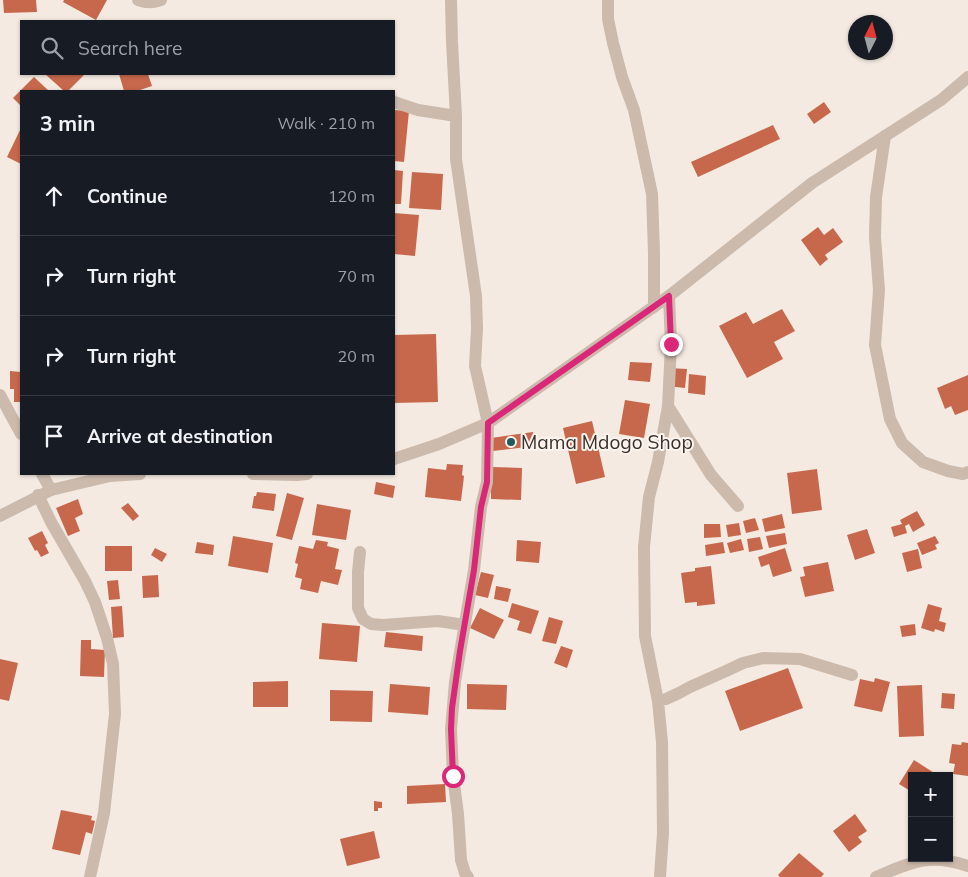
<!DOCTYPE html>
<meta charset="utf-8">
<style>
body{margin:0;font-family:Mulish,sans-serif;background:#20242c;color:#f1f3f6}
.controls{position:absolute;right:15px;bottom:15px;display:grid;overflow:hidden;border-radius:0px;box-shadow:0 1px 4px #0004}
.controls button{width:45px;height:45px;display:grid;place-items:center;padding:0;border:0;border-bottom:1px solid #363941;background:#171b24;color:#f1f3f6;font:25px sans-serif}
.compass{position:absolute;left:848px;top:15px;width:45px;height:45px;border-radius:50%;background:#171b24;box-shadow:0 1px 4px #0004;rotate:6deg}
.stop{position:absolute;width:15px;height:15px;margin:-11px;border:4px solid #db2777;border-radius:50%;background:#fff}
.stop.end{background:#db2777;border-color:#fff;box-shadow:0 1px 5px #0008}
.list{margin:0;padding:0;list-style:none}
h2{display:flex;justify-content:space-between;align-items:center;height:65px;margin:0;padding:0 20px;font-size:21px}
h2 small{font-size:16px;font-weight:400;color:#9ea1a6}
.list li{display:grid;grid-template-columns:32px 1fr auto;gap:15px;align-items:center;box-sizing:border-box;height:80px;padding:0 20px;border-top:1px solid #363941}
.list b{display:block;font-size:19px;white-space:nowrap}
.list em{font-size:16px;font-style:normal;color:#9ea1a6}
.icon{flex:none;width:28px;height:28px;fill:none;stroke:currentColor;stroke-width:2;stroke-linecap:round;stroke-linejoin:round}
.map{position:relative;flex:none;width:968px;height:877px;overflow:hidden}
.search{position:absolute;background:#171b24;box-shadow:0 1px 4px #0004;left:20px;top:20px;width:375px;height:55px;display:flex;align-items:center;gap:12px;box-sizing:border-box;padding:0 18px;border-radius:0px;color:#9ea1a6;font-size:19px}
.panel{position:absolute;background:#171b24;box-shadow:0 1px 4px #0004;left:20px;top:90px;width:375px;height:385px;border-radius:0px}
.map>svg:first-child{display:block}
.building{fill:#c7684c}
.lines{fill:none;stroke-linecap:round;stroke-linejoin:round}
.minor{stroke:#ccbaac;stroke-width:12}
.tertiary{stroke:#ccbaac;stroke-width:12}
.route{stroke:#db2777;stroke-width:6}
.poi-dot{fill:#1f5a5d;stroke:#fbf4ee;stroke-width:2}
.labels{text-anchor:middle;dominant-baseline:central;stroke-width:4;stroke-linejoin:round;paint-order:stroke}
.poi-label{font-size:19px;fill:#3a302b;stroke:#fbf4ee;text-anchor:start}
</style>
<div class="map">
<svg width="968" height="877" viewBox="0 0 968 877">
<rect width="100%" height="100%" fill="#f4eae1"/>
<path class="building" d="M3 0H36L37 12 4 13Z
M64 0H107L96 20 63 2Z
M45 74H85L68 91H64Z
M119 74H148L152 86 137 91H124Z
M34 77 49 91H21V106L13 98Z
M824 102 831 112 814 124 807 114Z
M394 110 409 111 404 162 394 161Z
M773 125 780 139 698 177 691 162Z
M21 128V164L7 157Z
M394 170 403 171 401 204H394Z
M412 172 443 174 441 210 409 208Z
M394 213 419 215 415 256 394 254Z
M818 227 824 235 833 228 843 242 825 255 828 259 820 266 801 240Z
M782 309 795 331 774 342 783 359 747 378 719 326 746 312 753 324Z
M436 334 438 402 394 403V335Z
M630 362 652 363 650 382 628 380Z
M669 368 687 369 685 388 667 386Z
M10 371 21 372V402H14V389H10Z
M689 374 706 376 705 395 688 393Z
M968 375V410L955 415 951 406 945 409 937 388Z
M625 400 650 404 644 438 619 434Z
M592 421 605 477 576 484 563 428Z
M533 432 535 446 493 451 491 438Z
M447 464 463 465 462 475 464 476 461 501 425 497 428 468 446 470Z
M491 467 522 468 521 500 491 499Z
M817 469 822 510 792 514 787 473Z
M376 482 395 486 393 498 374 494Z
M257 492 276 494 274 511 252 508 254 496H256Z
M287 493 304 498 292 540 276 536Z
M78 499 83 514 75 518 80 531 68 536 56 508Z
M128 503 139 516 133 521 121 508Z
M317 504 351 510 346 540 312 535Z
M917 511 925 525 913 532 909 524 905 526 907 533 894 537 891 527 902 524 900 520Z
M782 514 785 528 765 532 762 519Z
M755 518 759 530 746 533 743 521Z
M739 523 741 535 728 537 726 525Z
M704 524H720L721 537 704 538Z
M867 529 875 553 855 560 847 535Z
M42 531 48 543 45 545 49 553 41 557 37 550 35 551 28 538Z
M785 533 787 544 769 548 766 536Z
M233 536 273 543 268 573 228 566Z
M935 536 939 543 935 545 937 549 922 555 917 543Z
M760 537 763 549 749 552 747 539Z
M741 539 744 550 730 553 727 543Z
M316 540 328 542 327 546 339 549 335 569 342 570 338 585 321 581 318 593 300 589 302 579 295 577 298 564 295 563 299 546 313 549Z
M517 540 541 542 539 563 516 561Z
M197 542 214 545 213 555 195 553Z
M723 542 725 553 706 556 705 545Z
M105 546H132V571H105Z
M155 548 167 554 162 562 151 555Z
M785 548 792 571 773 577 769 564 761 567 758 557Z
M918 549 922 568 907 572 902 553Z
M828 562 834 591 805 597 800 577 805 576 803 567Z
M711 566 715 604 697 606V602L685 603 681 573 695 571V568Z
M481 572 494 575 488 598 475 595Z
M158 575 159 597 143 598 142 576Z
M118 580 120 599 109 600 107 581Z
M496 586 511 589 508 602 494 599Z
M512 603 539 611 531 634 517 630 520 621 508 617Z
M928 604 942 608 939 621 946 623 944 632 935 629 934 632 921 628Z
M122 606 124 637 113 638 111 607Z
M480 608 504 620 494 639 470 628Z
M549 617 563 621 556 644 542 641Z
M322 623 360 626 357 662 319 659Z
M915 624 916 635 902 637 900 626Z
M386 632 423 636 422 651 384 647Z
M81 640H91V649L105 650 104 677 80 676Z
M561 646 573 650 567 668 554 663Z
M0 659 18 663 9 701 0 699Z
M788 668 803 708 740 731 725 691Z
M875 678 890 682 882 712 854 706 860 679 874 682Z
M288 681V707H253V682Z
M390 684 430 687 428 715 388 712Z
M467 684 507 685 506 710 467 709Z
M922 685 924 736 899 737 897 686Z
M330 690 373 691 372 722 330 721Z
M942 693 955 694 954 709 941 708Z
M962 742 968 743V776L953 774 955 764 949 763 952 744 961 745Z
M914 760 939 776H912V792L899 784Z
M445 784 446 802 407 804V786Z
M374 801 382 802V808H378V811H374Z
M61 810 92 816 91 820 95 821 92 834 86 832 80 855 52 849Z
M855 814 867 831 858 837 862 842 849 852 833 831Z
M374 831 380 858 347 866 340 839Z
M799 853 824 874 821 877H780L778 875Z"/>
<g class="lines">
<path class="minor" d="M138 0C147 3 152 3 161 0
M451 0 452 42 456 116V159L476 296 477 328 475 366 488 423 487 482 481 507 474 570 455 682 451 729 453 776 458 814 461 860 465 873 468 877
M608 0V19L613 43 622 77 634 110 652 194 654 253V307
M394 102 418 110 456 116
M885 136 876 197 875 237 879 290 875 345 890 419 902 443 923 462 948 471 963 474 968 472
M0 395 21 434
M668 406 711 475 738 506
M42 474 51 490
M38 495 51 522 85 581 95 602 107 638 113 664 115 714 104 813 90 877
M360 552 358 572V608L363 619 371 624 383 625 438 621 465 625
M658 701 666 699 679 693 690 687 726 671 743 663 763 658 800 659 852 675
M660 877 663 833 662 742 658 701 645 636 644 547 649 497 658 462 668 406 671 345 669 296
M876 877C912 862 928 853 968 866"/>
<path class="tertiary" d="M394 459 439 444 488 423 669 296 812 183 941 100 968 77
M253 474 297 475 307 474
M0 516 51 490 110 476 140 474"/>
</g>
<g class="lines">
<path class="route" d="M453 776 451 729 452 708 460 651 474 570 481 507 487 482 488 423 669 296 671 344"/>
</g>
<circle class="poi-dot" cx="511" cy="442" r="5"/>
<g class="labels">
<g class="poi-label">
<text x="521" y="442">Mama Mdogo Shop</text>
</g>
</g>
</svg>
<div class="controls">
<button>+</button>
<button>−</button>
</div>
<svg class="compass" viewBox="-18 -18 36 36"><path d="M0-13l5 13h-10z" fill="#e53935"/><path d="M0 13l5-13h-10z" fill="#9ea1a6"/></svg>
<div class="stop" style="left:453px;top:776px"></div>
<div class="stop end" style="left:671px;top:344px"></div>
<div class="search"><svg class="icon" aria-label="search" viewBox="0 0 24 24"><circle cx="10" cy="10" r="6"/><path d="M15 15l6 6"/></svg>Search here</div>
<section class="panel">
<h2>3 min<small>Walk · 210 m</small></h2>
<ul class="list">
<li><svg class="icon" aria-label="ahead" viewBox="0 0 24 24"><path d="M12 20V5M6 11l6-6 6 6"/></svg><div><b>Continue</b></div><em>120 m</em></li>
<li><svg class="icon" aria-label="right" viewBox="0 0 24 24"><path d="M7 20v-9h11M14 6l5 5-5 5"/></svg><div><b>Turn right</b></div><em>70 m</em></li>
<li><svg class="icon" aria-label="right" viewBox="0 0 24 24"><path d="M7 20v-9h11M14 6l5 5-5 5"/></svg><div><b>Turn right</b></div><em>20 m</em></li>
<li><svg class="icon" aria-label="arrive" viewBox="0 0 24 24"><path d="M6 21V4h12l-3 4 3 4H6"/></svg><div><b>Arrive at destination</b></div></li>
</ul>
</section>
</div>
